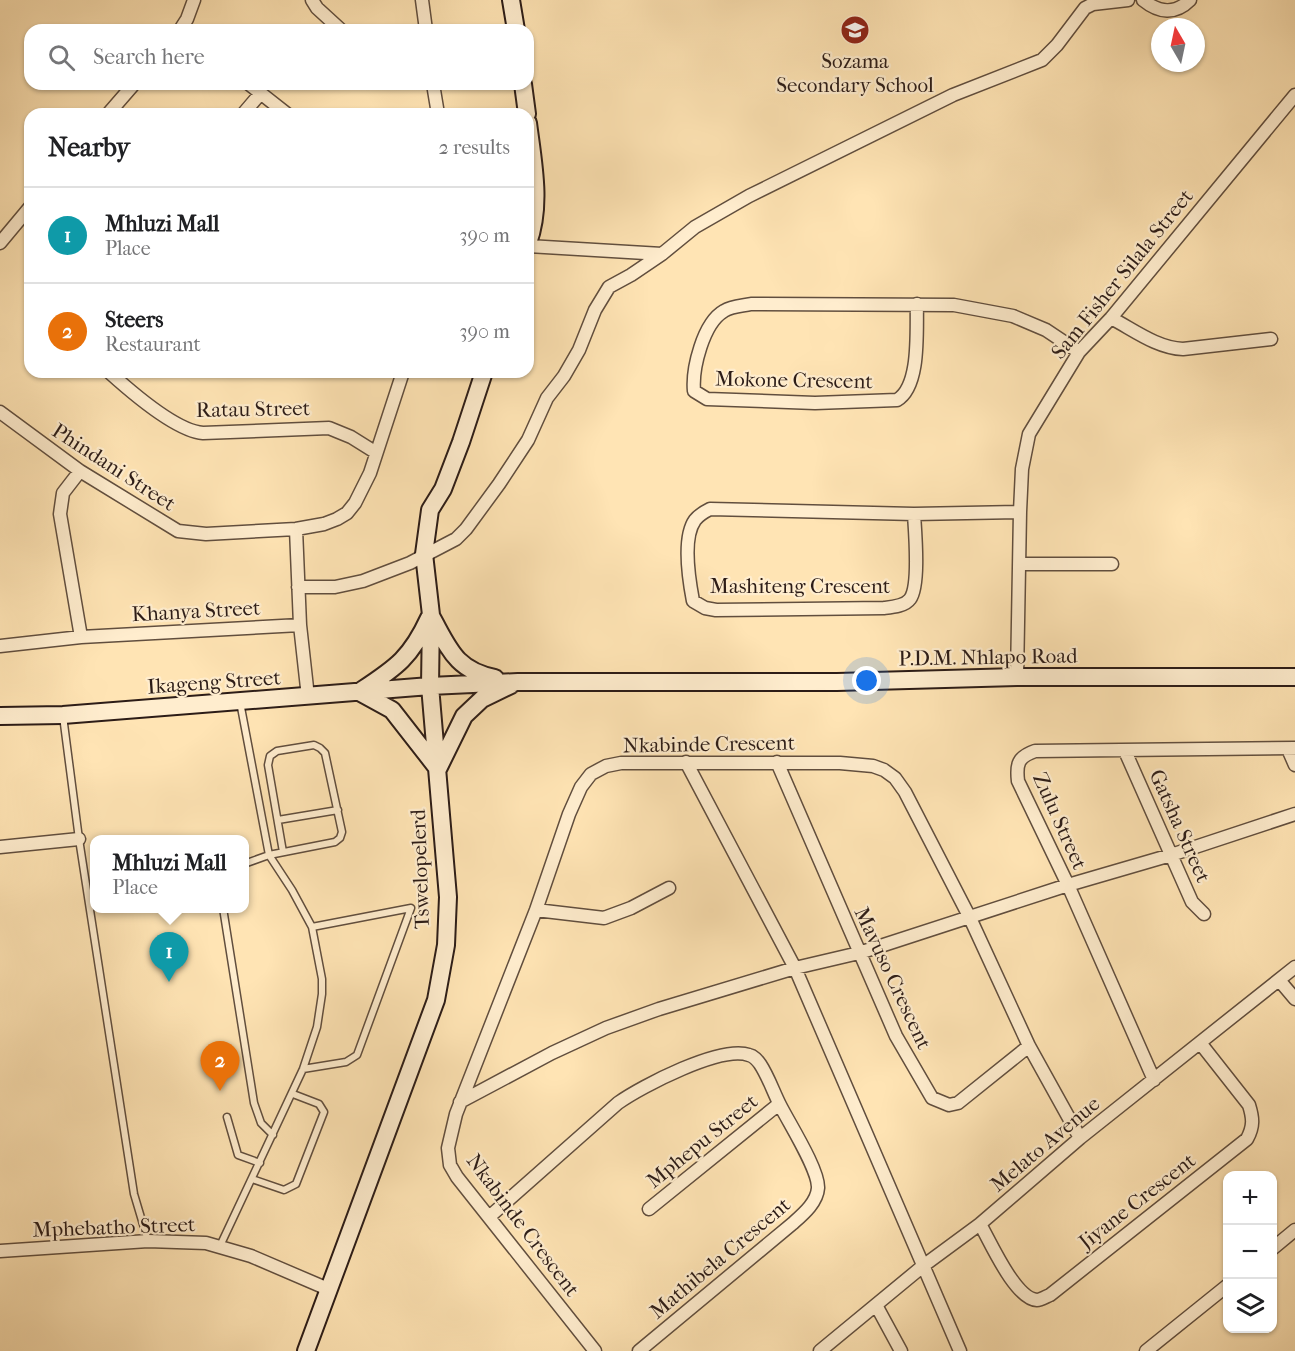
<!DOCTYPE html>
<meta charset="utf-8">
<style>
body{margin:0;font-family:"IM FELL French Canon",serif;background:#f6f6f6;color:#202124}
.controls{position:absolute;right:18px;bottom:18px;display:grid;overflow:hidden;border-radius:12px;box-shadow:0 2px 4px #0004}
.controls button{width:54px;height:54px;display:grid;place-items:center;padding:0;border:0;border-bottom:2px solid #e0e0e0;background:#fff;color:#202124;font:30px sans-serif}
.compass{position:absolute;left:1151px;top:18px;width:54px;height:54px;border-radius:50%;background:#fff;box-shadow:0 2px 4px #0004;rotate:351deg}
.you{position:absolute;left:867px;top:681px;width:21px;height:21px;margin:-15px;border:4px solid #fff;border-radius:50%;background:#1a73e8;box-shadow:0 0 0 9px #1a73e833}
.badge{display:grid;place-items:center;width:39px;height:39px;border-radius:50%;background:#111827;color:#fff;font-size:20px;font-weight:700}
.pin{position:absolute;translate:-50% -50px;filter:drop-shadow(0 2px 3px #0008)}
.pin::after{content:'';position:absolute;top:32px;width:21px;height:18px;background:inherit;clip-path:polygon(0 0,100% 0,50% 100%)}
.popup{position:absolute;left:90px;top:835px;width:159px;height:78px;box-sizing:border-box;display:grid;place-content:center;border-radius:12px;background:#fff;filter:drop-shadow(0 2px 4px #0005);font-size:20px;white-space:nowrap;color:#757577}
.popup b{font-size:22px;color:#202124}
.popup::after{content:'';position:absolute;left:50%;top:100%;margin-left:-12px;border:12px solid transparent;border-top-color:#fff}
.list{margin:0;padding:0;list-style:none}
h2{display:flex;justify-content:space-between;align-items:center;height:78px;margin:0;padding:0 24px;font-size:26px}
h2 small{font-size:20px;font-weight:400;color:#757577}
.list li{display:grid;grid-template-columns:39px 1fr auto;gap:18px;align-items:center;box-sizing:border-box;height:96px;padding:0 24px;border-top:2px solid #e0e0e0}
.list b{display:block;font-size:22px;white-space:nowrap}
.list p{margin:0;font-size:20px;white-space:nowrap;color:#757577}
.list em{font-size:20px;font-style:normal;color:#757577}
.icon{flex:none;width:33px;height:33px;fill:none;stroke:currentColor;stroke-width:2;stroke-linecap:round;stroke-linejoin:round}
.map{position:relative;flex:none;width:1295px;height:1351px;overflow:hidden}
.search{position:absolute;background:#fff;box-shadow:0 2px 4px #0004;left:24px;top:24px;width:510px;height:66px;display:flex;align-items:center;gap:15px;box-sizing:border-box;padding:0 21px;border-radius:18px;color:#757577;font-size:22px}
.panel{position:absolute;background:#fff;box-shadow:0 2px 4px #0004;left:24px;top:108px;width:510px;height:270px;border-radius:18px}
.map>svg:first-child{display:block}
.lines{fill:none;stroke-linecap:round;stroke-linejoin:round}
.lane-casing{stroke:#614e3e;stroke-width:9}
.street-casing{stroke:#614e3e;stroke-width:15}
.secondary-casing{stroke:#2c1c17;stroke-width:20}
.lane{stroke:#ffedce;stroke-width:6}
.street{stroke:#ffedce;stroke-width:12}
.secondary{stroke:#ffedce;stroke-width:16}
.labels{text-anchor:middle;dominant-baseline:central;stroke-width:4.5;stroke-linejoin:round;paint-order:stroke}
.poi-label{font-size:21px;fill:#2c1c17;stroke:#ffedce}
.street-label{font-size:21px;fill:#2c1c17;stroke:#ffedce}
</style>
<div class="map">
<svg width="1295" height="1351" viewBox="0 0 1295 1351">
<rect width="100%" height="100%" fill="#ffe4b4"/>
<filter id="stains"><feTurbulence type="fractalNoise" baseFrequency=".00333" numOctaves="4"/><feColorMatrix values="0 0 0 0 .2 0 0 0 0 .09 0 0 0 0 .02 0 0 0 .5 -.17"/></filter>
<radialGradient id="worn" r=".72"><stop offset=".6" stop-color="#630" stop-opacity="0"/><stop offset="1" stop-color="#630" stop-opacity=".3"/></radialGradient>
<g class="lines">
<g class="lane-casing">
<path id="lane" d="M63 716 79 839 134 1194 148 1241
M278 820 338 810
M244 864 269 855 335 842 340 838 342 832 325 753 320 748 314 745 277 751 270 756 268 765 283 852
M223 908 254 1103 261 1123 273 1135
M303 1069 346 1062 357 1055 411 908 312 927
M227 1117 238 1155 260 1163
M252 1179 284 1190 296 1184 324 1112 319 1104 293 1094
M220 1246 303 1069 317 1027 322 994V979L312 927 292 890 269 855 240 702"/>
</g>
<g class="street-casing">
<path id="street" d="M312 0 317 8 341 30
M422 0 426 30
M1143 0C1159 13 1175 15 1190 0
M180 30 187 19 194 0
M249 84 287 114
M433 84 438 114
M108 114 134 84
M243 114 260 94
M0 243 30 207
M528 246 662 254
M917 304C916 329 921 386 897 400L815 403 707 399 694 391C692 369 703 323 724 311 732 306 742 306 751 304L954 305 1013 316 1046 330 1079 352
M1111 318C1134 330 1157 348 1183 349L1271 339
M109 372C130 391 176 431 203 433L329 428 351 437 375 452
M0 412 80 471 178 531 206 534 296 529 324 524 337 519 347 513 355 503 370 473 403 372
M80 471 63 493 60 514 81 637
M914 514C915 531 920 586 910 599 905 606 893 607 884 608L716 610 705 608 693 601C689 580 682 538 695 520 699 515 704 512 710 509L914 514 1020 512
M1019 564H1112
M298 587H335L363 581 410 563 456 539 466 529 499 484 528 440 547 398 564 376 579 350 595 310 609 287 631 275 662 254 695 227 749 196 953 95 1042 60 1057 45 1085 8 1093 4 1128 0
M300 625 308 697
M0 646 81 637 300 625 296 529
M1017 677 1020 512 1022 469 1029 434 1079 352 1111 318 1295 95
M1288 749 1295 765
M1125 751 1192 902 1204 914
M686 762 795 968 960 1351
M777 762 896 1036 932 1098 949 1105 958 1103 1029 1046
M0 847 79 839
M536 910 604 918 631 908 669 888
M1279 980 1295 999
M1154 1080 1068 885 1018 781C1016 764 1018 757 1035 751L1295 748
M460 1102 552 1053 606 1028 659 1009 795 968 859 953 1068 885 1171 855 1295 814
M649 1209 779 1104
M489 1217 618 1103C642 1086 721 1045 749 1055 754 1056 757 1060 760 1064 768 1076 773 1091 780 1105 789 1123 819 1170 818 1188 817 1203 802 1215 792 1224L639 1351
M980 1224C990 1241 1015 1299 1037 1300 1041 1300 1047 1296 1050 1295L1247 1139C1254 1126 1253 1118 1249 1105L1201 1044
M1272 1249 1295 1230
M0 1251 148 1241 206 1243 251 1256 328 1289
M876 1305 901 1351
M595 1351 457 1177 450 1165 448 1148 456 1114 536 910 569 814 581 787 591 774 606 766 621 763H840L873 766 884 770 895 778 905 792 970 918 1029 1046 1080 1138
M820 1351 923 1266 980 1224 1080 1138 1295 967
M1146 1351 1228 1285"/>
</g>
<g class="secondary-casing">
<path id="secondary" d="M511 0 516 30
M523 84 527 114
M528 123C533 162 542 205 528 243
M431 616C449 648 455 670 495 678
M362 690C397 667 411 657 429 618
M361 693 392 710 438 769 464 716 482 699 511 685
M0 716 63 715 430 686 518 682H837L1017 677H1295
M306 1351 436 1000 446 945 448 897 430 686 431 615 424 554 430 510 443 489 461 442 484 372"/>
</g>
<use href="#lane" class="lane"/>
<use href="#street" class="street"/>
<use href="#secondary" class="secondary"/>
</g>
<defs>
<g id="school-disc" transform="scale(1.5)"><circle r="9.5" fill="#8f2418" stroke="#ffedce"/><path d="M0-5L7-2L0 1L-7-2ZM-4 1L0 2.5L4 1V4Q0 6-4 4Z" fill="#fff"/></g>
</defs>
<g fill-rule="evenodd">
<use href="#school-disc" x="855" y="30"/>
</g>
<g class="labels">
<g class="poi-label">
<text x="855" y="61">Sozama<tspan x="855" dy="24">Secondary School</tspan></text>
</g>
<g class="street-label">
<text transform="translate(1122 274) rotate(-51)">Sam Fisher Silala Street</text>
<text transform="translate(794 380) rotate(1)">Mokone Crescent</text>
<text transform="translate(253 409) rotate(-1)">Ratau Street</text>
<text transform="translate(114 467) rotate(33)">Phindani Street</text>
<text x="800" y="586">Mashiteng Crescent</text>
<text transform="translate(196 611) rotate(-3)">Khanya Street</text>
<text transform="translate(988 657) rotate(-1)">P.D.M. Nhlapo Road</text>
<text transform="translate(214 682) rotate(-4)">Ikageng Street</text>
<text transform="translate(709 744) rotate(-1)">Nkabinde Crescent</text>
<text transform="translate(1060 821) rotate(66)">Zulu Street</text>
<text transform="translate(1180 826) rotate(66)">Gatsha Street</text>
<text transform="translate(420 869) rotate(-92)">Tswelopelerd</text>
<text transform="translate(893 978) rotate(65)">Mavuso Crescent</text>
<text transform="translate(702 1141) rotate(-39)">Mphepu Street</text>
<text transform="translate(1045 1144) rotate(-40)">Melato Avenue</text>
<text transform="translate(1137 1201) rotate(-38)">Jiyane Crescent</text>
<text transform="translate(523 1225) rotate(53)">Nkabinde Crescent</text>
<text transform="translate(114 1227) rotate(-2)">Mphebatho Street</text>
<text transform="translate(720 1258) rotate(-40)">Mathibela Crescent</text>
</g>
</g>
<rect width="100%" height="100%" filter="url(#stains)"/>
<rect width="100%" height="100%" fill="url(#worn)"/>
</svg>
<div class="controls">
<button>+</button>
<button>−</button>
<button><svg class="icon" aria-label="layers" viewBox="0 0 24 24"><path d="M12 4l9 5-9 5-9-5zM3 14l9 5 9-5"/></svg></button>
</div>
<svg class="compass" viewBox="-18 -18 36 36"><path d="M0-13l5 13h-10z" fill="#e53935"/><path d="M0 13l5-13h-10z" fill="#757577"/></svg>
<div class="you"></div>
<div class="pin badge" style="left:169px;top:982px;background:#0f9aa8">1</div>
<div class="popup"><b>Mhluzi Mall</b>Place</div>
<div class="pin badge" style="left:220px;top:1091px;background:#e8710a">2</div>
<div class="search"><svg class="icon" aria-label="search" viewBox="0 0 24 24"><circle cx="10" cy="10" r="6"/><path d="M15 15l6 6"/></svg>Search here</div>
<section class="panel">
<h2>Nearby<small>2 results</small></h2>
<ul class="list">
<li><span class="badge" style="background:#0f9aa8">1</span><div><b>Mhluzi Mall</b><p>Place</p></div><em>390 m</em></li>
<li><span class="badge" style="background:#e8710a">2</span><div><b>Steers</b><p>Restaurant</p></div><em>390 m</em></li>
</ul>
</section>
</div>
